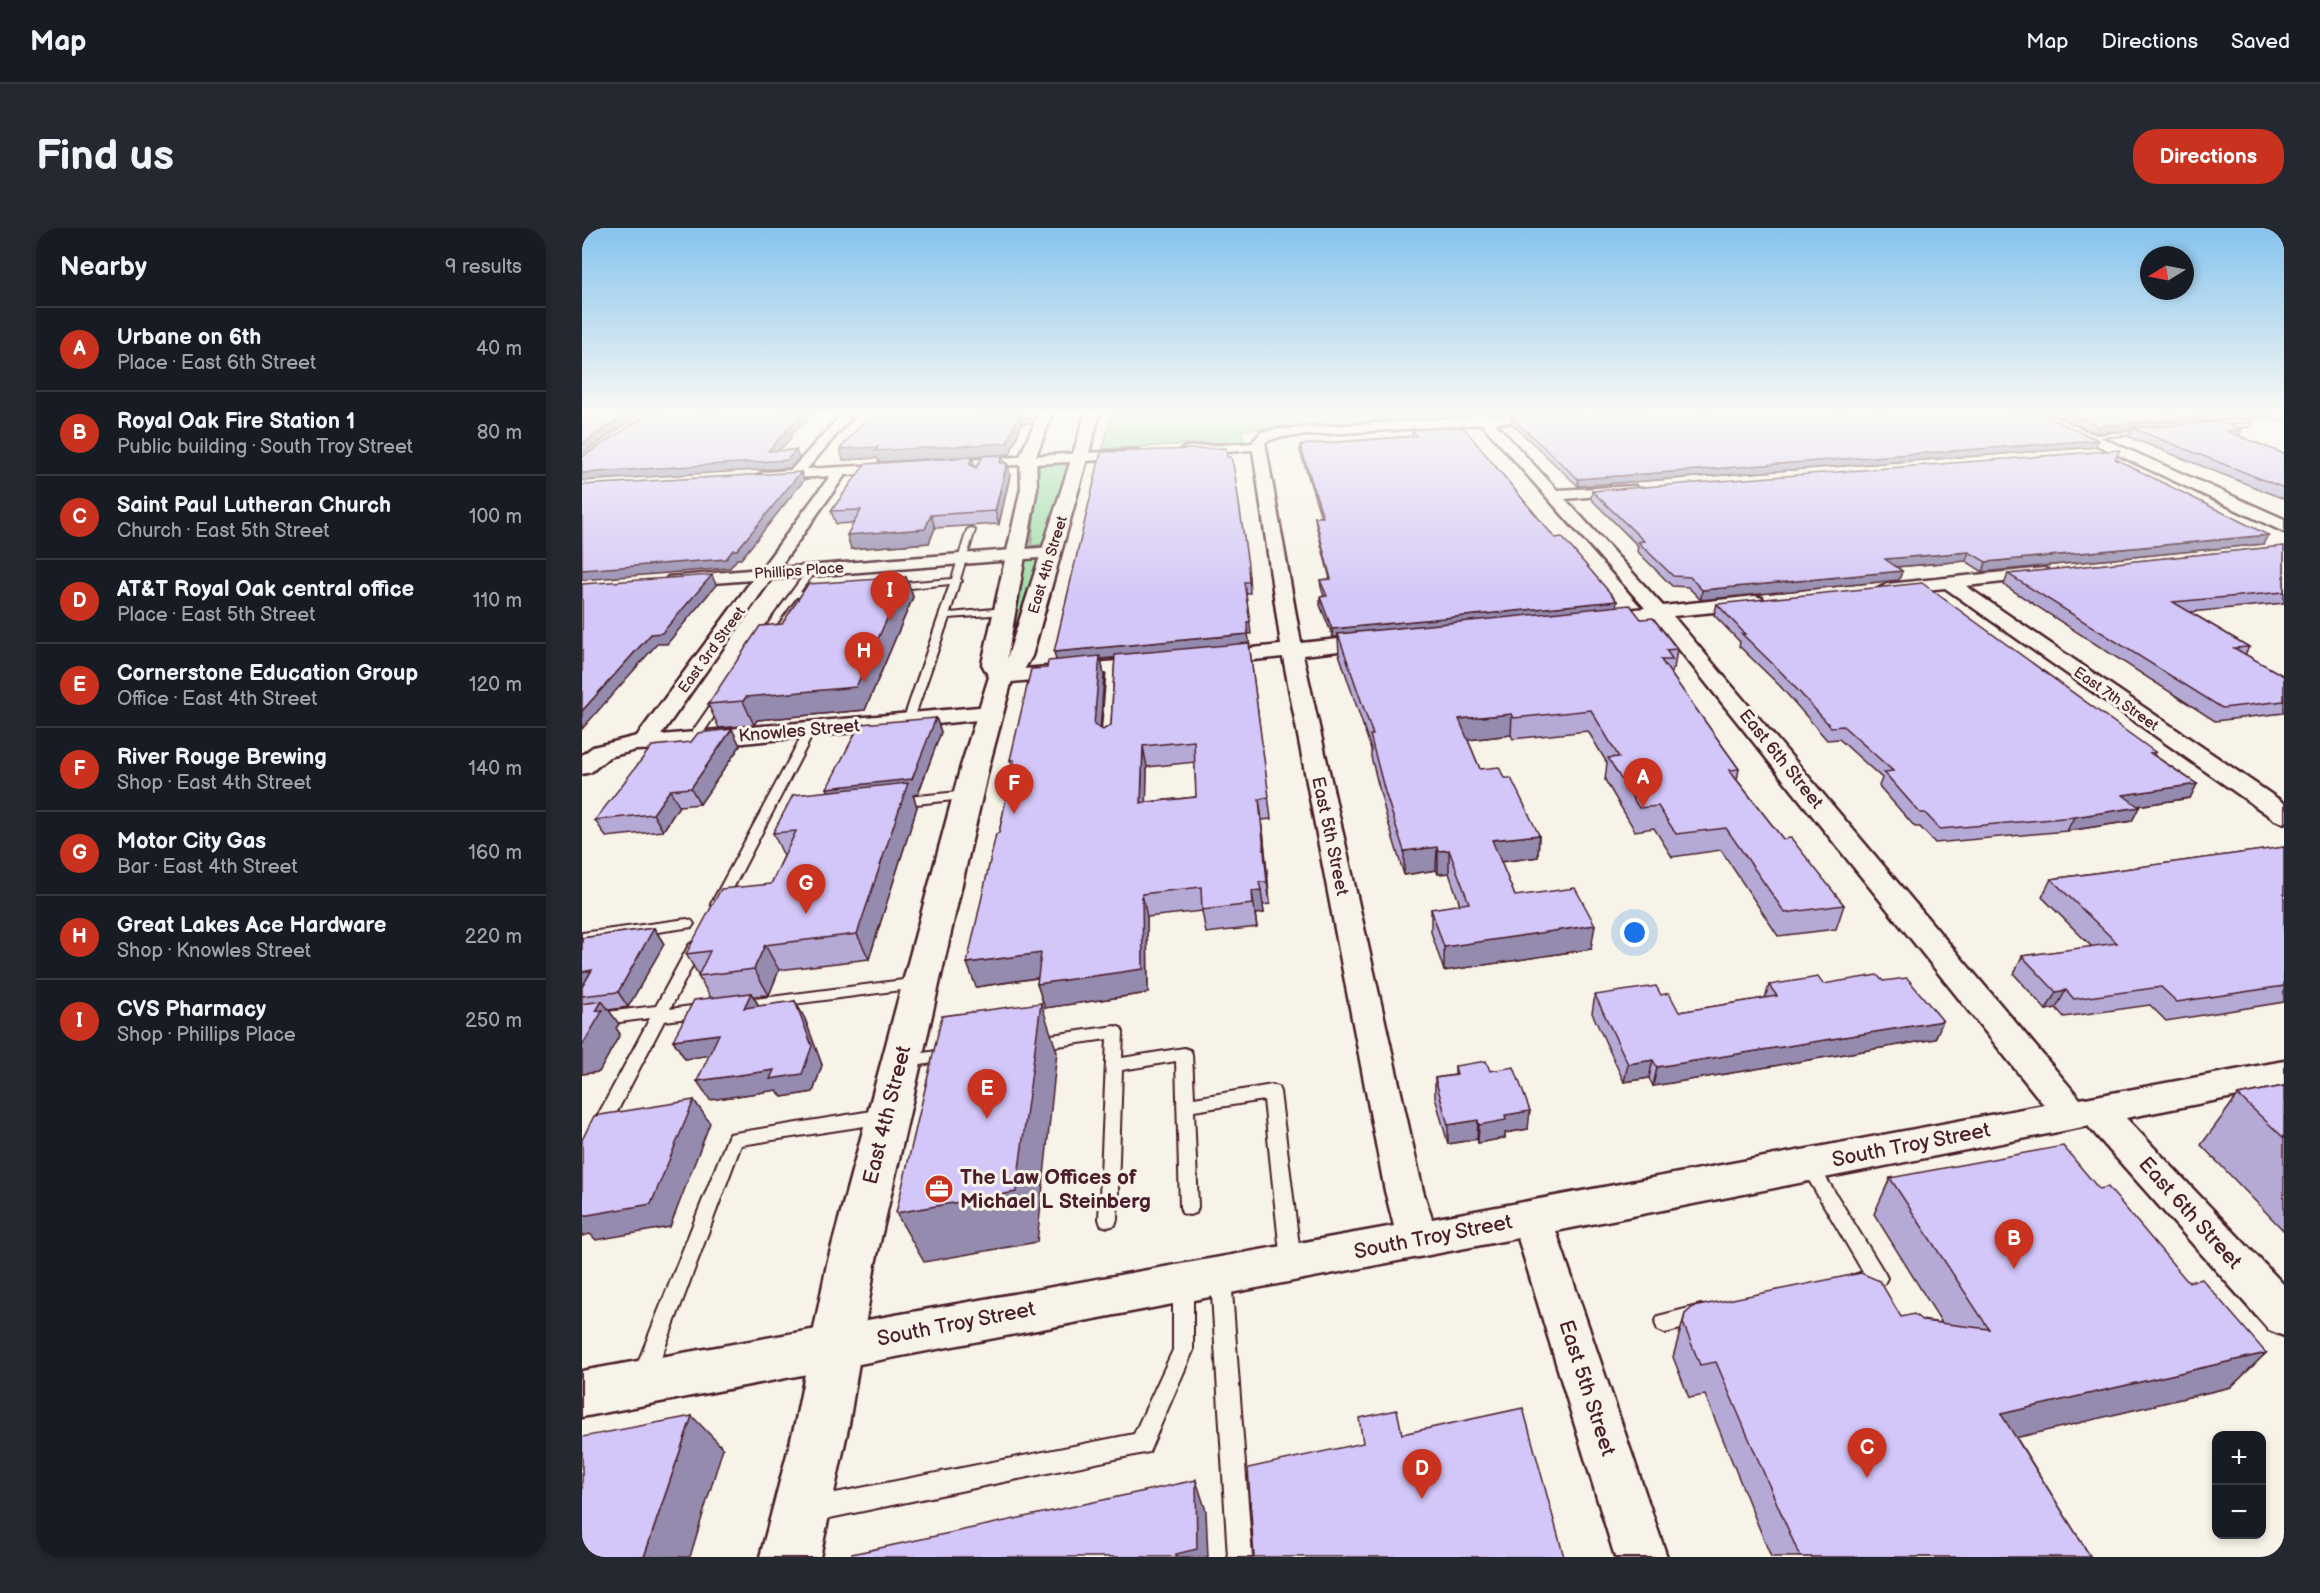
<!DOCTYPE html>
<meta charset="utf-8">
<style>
body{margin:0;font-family:"Balsamiq Sans",sans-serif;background:#242831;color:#f1f3f6}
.controls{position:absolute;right:18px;bottom:18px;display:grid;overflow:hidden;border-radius:12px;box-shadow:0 3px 9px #0003}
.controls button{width:54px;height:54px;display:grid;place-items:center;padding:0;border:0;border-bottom:2px solid #363941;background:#171b24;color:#f1f3f6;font:30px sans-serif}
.compass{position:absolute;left:1558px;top:18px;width:54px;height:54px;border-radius:50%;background:#171b24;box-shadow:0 3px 9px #0003;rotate:260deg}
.you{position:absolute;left:1053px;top:705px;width:21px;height:21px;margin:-15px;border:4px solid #fff;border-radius:50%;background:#1a73e8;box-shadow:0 0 0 9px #1a73e833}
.badge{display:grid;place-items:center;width:39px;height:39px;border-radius:50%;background:#c8321e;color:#fff;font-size:20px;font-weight:700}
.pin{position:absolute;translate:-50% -50px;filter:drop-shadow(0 2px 3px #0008)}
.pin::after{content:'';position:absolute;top:32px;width:21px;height:18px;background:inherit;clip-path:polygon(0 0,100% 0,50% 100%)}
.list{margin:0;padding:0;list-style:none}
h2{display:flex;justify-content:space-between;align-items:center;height:78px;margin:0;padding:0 24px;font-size:26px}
h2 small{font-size:20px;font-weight:400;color:#9ea1a6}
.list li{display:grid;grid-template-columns:39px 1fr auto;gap:18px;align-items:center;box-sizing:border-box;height:84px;padding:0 24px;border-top:2px solid #363941}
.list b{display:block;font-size:22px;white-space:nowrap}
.list p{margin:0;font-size:20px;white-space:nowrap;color:#9ea1a6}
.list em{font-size:20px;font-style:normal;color:#9ea1a6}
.map{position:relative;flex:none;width:1702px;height:1329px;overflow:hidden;border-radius:24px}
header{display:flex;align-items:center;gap:36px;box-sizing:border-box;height:84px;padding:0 30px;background:#171b24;border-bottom:2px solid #363941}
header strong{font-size:28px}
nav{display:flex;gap:33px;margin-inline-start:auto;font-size:21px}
.intro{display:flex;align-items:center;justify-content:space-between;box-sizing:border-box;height:144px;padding:0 36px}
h1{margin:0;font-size:42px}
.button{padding:15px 27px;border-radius:24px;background:#c8321e;color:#fff;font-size:21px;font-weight:700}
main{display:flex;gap:36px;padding:0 36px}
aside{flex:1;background:#171b24;border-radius:24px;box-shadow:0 3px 9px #0003}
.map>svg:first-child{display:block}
.green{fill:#9adba5;stroke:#727d68;stroke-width:1.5}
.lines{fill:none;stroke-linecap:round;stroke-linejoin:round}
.lane-casing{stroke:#4a1f2b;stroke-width:4}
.street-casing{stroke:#4a1f2b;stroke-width:5}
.secondary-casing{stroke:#4a1f2b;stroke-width:5}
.lane{fill:#f7f3e8;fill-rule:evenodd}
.street{fill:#f7f3e8;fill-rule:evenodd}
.secondary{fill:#f7f3e8;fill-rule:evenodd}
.wall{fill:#b5aad5;stroke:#4a1f2b;stroke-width:1.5;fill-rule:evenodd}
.shaded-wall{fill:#948bae;stroke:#4a1f2b;stroke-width:1.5}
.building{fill:#d3c6f8;stroke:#4a1f2b;stroke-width:1.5;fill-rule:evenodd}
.labels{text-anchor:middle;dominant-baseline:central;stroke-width:6;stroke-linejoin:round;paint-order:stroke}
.far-street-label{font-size:15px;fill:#4a1f2b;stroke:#f7f3e8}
.street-label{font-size:18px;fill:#4a1f2b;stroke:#f7f3e8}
.near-street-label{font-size:21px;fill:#4a1f2b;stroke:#f7f3e8}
.near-poi-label{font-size:21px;font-weight:bold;fill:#4a1f2b;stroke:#f7f3e8;text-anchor:start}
</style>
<header>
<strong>Map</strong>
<nav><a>Map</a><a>Directions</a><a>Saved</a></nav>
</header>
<div class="intro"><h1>Find us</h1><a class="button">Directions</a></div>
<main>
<aside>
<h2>Nearby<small>9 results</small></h2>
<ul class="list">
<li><span class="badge">A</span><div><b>Urbane on 6th</b><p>Place · East 6th Street</p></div><em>40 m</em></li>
<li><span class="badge">B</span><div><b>Royal Oak Fire Station 1</b><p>Public building · South Troy Street</p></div><em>80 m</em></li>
<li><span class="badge">C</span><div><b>Saint Paul Lutheran Church</b><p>Church · East 5th Street</p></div><em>100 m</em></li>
<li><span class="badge">D</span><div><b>AT&amp;T Royal Oak central office</b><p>Place · East 5th Street</p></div><em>110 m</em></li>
<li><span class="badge">E</span><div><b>Cornerstone Education Group</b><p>Office · East 4th Street</p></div><em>120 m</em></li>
<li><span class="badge">F</span><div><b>River Rouge Brewing</b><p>Shop · East 4th Street</p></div><em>140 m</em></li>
<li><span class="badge">G</span><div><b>Motor City Gas</b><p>Bar · East 4th Street</p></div><em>160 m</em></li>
<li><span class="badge">H</span><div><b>Great Lakes Ace Hardware</b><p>Shop · Knowles Street</p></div><em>220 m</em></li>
<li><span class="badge">I</span><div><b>CVS Pharmacy</b><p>Shop · Phillips Place</p></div><em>250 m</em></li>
</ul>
</aside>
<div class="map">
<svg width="1702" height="1329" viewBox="0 0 1702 1329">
<rect width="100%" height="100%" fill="#f7f3e8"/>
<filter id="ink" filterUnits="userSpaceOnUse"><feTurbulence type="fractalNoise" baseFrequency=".0167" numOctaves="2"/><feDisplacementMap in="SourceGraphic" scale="12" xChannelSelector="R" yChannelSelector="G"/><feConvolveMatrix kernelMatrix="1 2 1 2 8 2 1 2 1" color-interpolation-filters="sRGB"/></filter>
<g filter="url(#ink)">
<path class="green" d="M530 185H879L882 188 660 202 661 213 521 221Z
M489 234 464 316 449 318 458 235Z
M449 329 458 330 428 435H422L444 332Z"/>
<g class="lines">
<g class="lane-casing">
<path id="lane" d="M393 185H399L395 191 399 193 460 191 463 193 398 197 389 192Z
M1691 186 1702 187V191L1689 189Z
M1670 195 1668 198 1631 201 1628 199Z
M1569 202 1567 205 1503 210 1500 208Z
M389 300 393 302 378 351 380 353 377 355 368 385 423 380 427 383 423 386 367 390 331 493 330 495H322L321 493 368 356 309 362 305 359 309 356 370 351 385 302Z
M227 340 234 342 218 364 239 363V367L214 369 182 414H176V410Z
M530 437 535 440 531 516 525 519 519 516 525 440Z
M139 467 144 470 116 513 110 516 106 515 104 513 135 468Z
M228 499 233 502 143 676 141 679H131L129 676 223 502Z
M386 563 390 564 392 567 390 570 316 578 310 574 316 570Z
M105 691 110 693 112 696 110 699 0 715V705Z
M114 712 121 717 88 781 123 776 128 778 131 782 128 786 123 788 82 793 23 907 17 909 11 907 8 902 68 790 0 799V787L74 778 107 717Z
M337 750 342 751 344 755 342 759 157 783 152 782 149 778 152 774 157 773Z
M533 798 539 800 541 804 540 830 602 820 608 822 610 826 612 870 690 857 696 859 698 864 719 1034 716 1040 709 1043 702 1040 699 1034 682 872 612 883 616 979 614 985 607 987 600 985 598 979 594 833 540 842 535 991 533 997 526 999 519 997 517 991 525 811 455 821 449 819 447 815 449 811 455 809Z
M368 821 374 823 376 827 374 831 321 840 315 838 313 834 315 830 321 828Z
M302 881 308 883 311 888 308 893 302 895 159 917 70 1154 62 1158 54 1154 51 1147 147 906Z
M1227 930 1233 932 1302 1044 1305 1050 1302 1056 1276 1063 1269 1060 1266 1054 1269 1048 1281 1044 1218 937 1221 932Z
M639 1041 646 1044 649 1050 670 1329H646L629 1050 632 1044Z
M601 1049 608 1051 611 1058V1123L567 1224 233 1293 225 1289 221 1281 225 1273 233 1269 552 1206 591 1122V1058L594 1051Z
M1119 1077 1126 1080 1129 1087 1126 1094 1083 1105 1076 1102 1073 1095 1076 1088Z"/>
</g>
<g class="street-casing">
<path id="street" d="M261 185H273L225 241 555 222 562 226 555 230 263 247 197 340 470 319 478 324 470 329 189 351 79 507 408 478 416 480 419 485 416 490 110 520 54 522 27 529 9 544 0 546V527L11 519 55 508 170 352 92 358 83 353 86 349 179 341 248 248 182 252 175 248 182 244 209 242Z
M891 185H903L906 188 1017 185 1011 189 913 195 975 262 1053 258 1055 261 1053 264 1048 265 983 271 1081 378 1173 368 1180 370 1182 374 1180 378 1173 380 1091 388 1498 871 1702 833V859L1544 890 1702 1057V1108L1687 1102 1506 898 974 1003 1085 1329H1033L936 1010 0 1189V1143L812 998 803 963 701 429 631 436 624 434 621 430 624 426 631 424 699 417 671 222 604 227 597 223 604 219 670 215 679 204 697 201 894 189ZM900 196 1063 380 1009 386 1006 390 1009 394 1016 396 1072 390 1462 877 850 991 841 963 721 427 793 419 800 417 803 413 800 409 793 407 719 415 683 214 697 209Z
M1462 340 1471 345 1468 349 1384 358 1702 575V595L1693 592 1363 360 1305 366 1296 361 1305 356Z
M570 430 577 432 580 436 577 440 419 455 412 453 408 449 412 445 419 443Z"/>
</g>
<g class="secondary-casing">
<path id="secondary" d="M457 185H471L454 228 455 260 425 431 504 185H518L450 428 442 442 430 452 407 538 293 1036 267 1196 238 1329H178L213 1196 245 1036 379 538 407 449 400 436 439 260 438 228Z
M1446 185H1464L1702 291V304Z"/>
</g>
<use href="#lane" class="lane"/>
<use href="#street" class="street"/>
<use href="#secondary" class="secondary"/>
</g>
<path class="wall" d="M398 185H445L443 189H438L439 197 428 226 297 234 295 230 261 232 391 186 395 189H399Z
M1340 185H1456L1516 212 1513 219 996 258 930 196V190L1343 186Z
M1469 185H1690L1687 189 1618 194V196L1660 201 1657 208 1702 226V271L1547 209 1550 202 1514 205Z
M830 202 973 310 1034 378 1059 391 1095 421 1092 441H1090L1089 446 1157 541 1155 552 1201 611 1262 677 1254 701 1196 708 1139 622 1090 629 1072 600 1053 603 1023 552 1025 535 1006 503 931 511 929 507 886 512 898 541 922 550 957 607 956 629 919 634 933 668 1009 721 862 743 849 704V681L878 677 867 645 856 646 854 642 822 647 804 587 789 529V521L757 426 756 409H751L738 377V369L742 368 739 359 738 352 748 351 734 296 733 289H739L718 223V217L830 208Z
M390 229 393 239 394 240 425 235 428 247 417 296 353 300 347 315 269 321 271 295 254 296 249 283Z
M1534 231 1681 316 1401 344 1384 333 1315 339 1320 343 1317 352 1119 372 1106 359 1090 358 1055 323 1056 318 1009 271 1010 263Z
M1702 318V375L1608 384 1667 419 1663 427 1702 448V485L1633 493 1422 357 1426 346Z
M667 348 668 365H664L669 406H666L689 591 680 592 688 676 681 677 682 685 673 686 675 699 624 705 620 683 565 689 566 765 463 780 455 756 456 750 394 759 417 605 431 539 428 532 465 440 474 432ZM533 430 529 497 521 502 518 500 522 448 519 431ZM613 534 614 569 564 574 565 539Z
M324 349 331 369 283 482 175 492 172 497 137 500 126 476 200 396Z
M1135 376 1573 524 1572 527 1615 556 1608 570 1555 578 1557 579 1550 593 1485 603 1353 615 1338 599H1333L1297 558 1300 550 1257 511 1245 512 1198 458 1157 418 1158 414 1132 387Z
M354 490 359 504 336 566 331 567 335 579 287 731 197 742 187 767 171 768 177 778 213 773 223 791 240 837 231 864 200 869 195 862 128 872 127 827 103 831 91 812 129 770 116 748V746L104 726 189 656 202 628 191 605 247 563 245 560Z
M150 501 158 518 118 576 97 578 81 603 24 609 13 592 109 514Z
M1702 619V774L1584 793 1568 777 1482 789 1474 780 1464 782 1432 746 1440 728 1510 719 1460 669 1469 651Z
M72 700 82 716 46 779 26 782 37 796 34 800 38 806 17 844 0 846V710Z
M1241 756 1353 811 1071 858 1067 850 1042 854 1010 785 1013 767H1079L1097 784 1183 770 1187 757Z
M873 838 908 843 946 901 923 905V910L896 915 895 911 866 916 853 869V850L873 847Z
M1702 858V1003L1619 917 1656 867Z
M1308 950 1517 961 1606 1054 1684 1125 1649 1159 1434 1209 1508 1328 1509 1329H1189L1123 1167 1107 1170 1091 1129 1103 1086 1319 1089 1360 1095 1292 986Z"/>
<path class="shaded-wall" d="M46 185H60L0 226V216Z
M222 185H232L208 208 209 210 189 231 186 223 203 203Z
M1662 185H1690L1687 189 1618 194 1617 197 1550 200V202L1514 205 1516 198 1613 188Z
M437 186 439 197 428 226 297 234 295 230 261 232 258 221Z
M1660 201 1656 210 1644 203Z
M1516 212 1513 219 996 258V251Z
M214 222 217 230 208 240 0 253V245Z
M420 227 424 239 418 235Z
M390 229 393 241 387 236Z
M425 235 428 247 417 296 413 283Z
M219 244 222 252 159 331H155L148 340 0 352V342Z
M349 287 353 300 347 315 269 321 265 307Z
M1686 307 1681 316 1401 344 1404 334Z
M1387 324 1384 333 1300 340 1303 331Z
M1320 343 1317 352 1119 372 1120 362Z
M130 347 134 357 85 416H75L0 501V483L69 406Z
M324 349 331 369 283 482 175 492 172 497 161 473 164 469Z
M1035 373 1034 381 756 406V409H751L750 401Z
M666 406 668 418 519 431 522 448 517 518 475 436 472 424Z
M930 486 929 507 877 513V491Z
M354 490 359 504 336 566 331 567 335 579 287 731 275 706 252 575 245 560Z
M150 501 158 518 118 576 109 560Z
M561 518 565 539 564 597 559 575Z
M1615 556 1608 570 1534 581 1541 567Z
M88 562 97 578 81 603 71 586Z
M677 571 680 592 688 676 685 654Z
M1557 579 1550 593 1485 603 1492 589Z
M957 607 956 629 909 635 910 612Z
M855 619 854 642 822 647V623Z
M867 622V645L856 646V623Z
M679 662 682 685 673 686 675 699 670 663Z
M560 666 565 689 566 765 463 780 455 756Z
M1013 697 1009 721 862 743V719Z
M72 700 82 716 46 779 36 764Z
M183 717 197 742 187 767 172 741Z
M459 725 467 748 394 759 385 735Z
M10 742 0 760V744Z
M1484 762 1474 780 1464 782 1474 764Z
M169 765 180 783 162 780Z
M20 773 37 796 34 800 38 806 17 844 0 846V818L14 783Z
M213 773 223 791 240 837 231 864 200 869 195 862 128 872 115 853 192 842Z
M459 775 475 824 455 1014 342 1034 314 985Z
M1361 793 1353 811 1071 858 1075 839Z
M137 806 148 824 103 831 91 812Z
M1071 832 1067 850 1042 854 1046 836Z
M112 872 128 895 88 999 14 1012 8 1006 0 1008V985Z
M948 883 946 901 923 905V910L896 915 897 897 923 887Z
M896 892 895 911 866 916V897Z
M1684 1125 1649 1159 1395 1219 1419 1186Z
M110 1188 141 1220 108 1329H62Z
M614 1252 624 1283 626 1329H594V1326Z"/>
<path class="building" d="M0 185H46L0 216Z
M68 185H222L203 203 206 202 186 223 214 222 205 232 0 245V229Z
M289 185H390L395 189 437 186 425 215 293 223 296 219 258 221Z
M1012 185H1338L1342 186 1346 185H1456L1516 212 996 251 930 190Z
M1486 185H1662L1613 188 1620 190 1516 198Z
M1638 194 1660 201 1644 203 1702 226V260L1550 200Z
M881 199 973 310 980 309 1035 373 750 401 738 369 745 368 738 352 749 351 733 289H741L718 217 835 208 830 202Z
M644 220 645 229H649L652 241 666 337 667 354H662L668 394H665L666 406 472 424 519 224Z
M1538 222 1533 231 1686 307 1404 334 1387 324 1303 331 1320 343 1120 362 1108 349 1091 348 1056 314 1062 313 1010 263Z
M420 227 418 235H425L413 283 349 287 343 301 265 307 279 282 249 283 283 236 390 229 387 236 394 240 401 228Z
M219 244 155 322H151L144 331 0 342V257Z
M1702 318V364L1591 374 1667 419 1652 420 1702 448V473L1640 480 1426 346Z
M130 347 80 405 69 406 0 483V356Z
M324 349 274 459 164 469 161 473 126 476 178 398 200 396 226 356Z
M1340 355 1573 524 1568 525 1615 556 1541 567 1557 579 1492 589 1358 601 1343 585H1338L1302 544 1311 543 1261 498 1249 499 1201 446 1160 406H1163L1135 376Z
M1048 377 1059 391 1071 390 1095 421 1084 422 1091 432H1079L1157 541 1147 542 1201 611 1209 610 1262 677 1203 685 1144 600 1094 606 1076 578 1057 580 1026 530 1037 529 1009 482 932 490 930 486 877 491 898 541 917 539 922 550H929L957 607 910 612 933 668 993 660 1013 697 862 719 849 681 887 675 867 622 856 623 855 619 822 623 803 564 788 507H791L756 406Z
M667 415 687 569 677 571 685 654H677L679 662 670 663 671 676 620 682 619 659 560 666 561 741 455 756 459 725 385 735 414 606 417 605 432 532H428L449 441 465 440 466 433 518 428 512 497 521 502 529 497 533 427ZM612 513 614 569 559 575 561 518Z
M354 490 330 551 245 560 278 496Z
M150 501 109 560 88 562 71 586 13 592 70 518 109 514 116 505Z
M326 555 275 706 183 717 172 741 116 748 128 723 104 726 139 661 189 656 214 603 191 605 211 567Z
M1702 619V758L1595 774 1579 759 1492 771 1484 762 1474 764 1440 728 1535 715 1469 651Z
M72 700 36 764 0 768V759L10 742 0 744V710Z
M1295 747 1301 753 1325 750 1361 793 1075 839 1071 832 1046 836 1013 767 1074 758 1079 767 1087 765 1097 784 1195 768 1187 757 1236 749 1241 756Z
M169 765 162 780 213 773 230 818 220 846 188 851 192 842 115 853 137 806 91 812 112 772Z
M20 773 14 783 21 782 0 818V776Z
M459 775 434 964 314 985 360 788Z
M904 833 908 843 932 839 948 883 923 887 924 892 897 897 896 892 866 897 853 850 875 847 873 838Z
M1702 858V910L1656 867Z
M112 872 69 976 0 988V912L12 888Z
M1481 918 1517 961 1526 959 1606 1054 1620 1051 1684 1125 1419 1186 1508 1328 1509 1329H1218L1134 1134 1118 1137 1101 1095 1103 1086 1111 1079 1279 1045 1298 1053 1319 1089 1332 1086 1341 1093 1407 1101 1308 950Z
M941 1180 982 1329H672L666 1240 781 1215 777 1190 815 1182 820 1206Z
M110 1188 62 1329H0V1209Z
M614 1252 615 1321 594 1326V1329H269L270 1326Z"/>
</g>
<linearGradient id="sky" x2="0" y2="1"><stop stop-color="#86c3ed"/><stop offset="0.5" stop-color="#fbfaf5"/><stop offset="1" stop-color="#fbfaf5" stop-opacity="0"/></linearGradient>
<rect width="1702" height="371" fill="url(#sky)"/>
<defs>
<g id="office-disc" transform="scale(1.5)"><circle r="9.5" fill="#c8321e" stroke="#f7f3e8"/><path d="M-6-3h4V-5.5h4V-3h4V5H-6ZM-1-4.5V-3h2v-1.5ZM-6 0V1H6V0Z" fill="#fff"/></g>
</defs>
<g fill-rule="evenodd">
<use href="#office-disc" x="357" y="961"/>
</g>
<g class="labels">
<g class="far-street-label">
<text transform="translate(466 337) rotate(-73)">East 4th Street</text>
<text transform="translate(217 343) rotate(-4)">Phillips Place</text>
<text transform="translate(130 422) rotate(-54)">East 3rd Street</text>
<text transform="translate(1534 471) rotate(35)">East 7th Street</text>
</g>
<g class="street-label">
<text transform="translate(217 503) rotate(-5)">Knowles Street</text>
<text transform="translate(1199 531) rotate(51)">East 6th Street</text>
<text transform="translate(748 608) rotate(78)">East 5th Street</text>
</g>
<g class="near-street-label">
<text transform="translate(305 887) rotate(-76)">East 4th Street</text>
<text transform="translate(1329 917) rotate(-11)">South Troy Street</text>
<text transform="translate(1608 985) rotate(48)">East 6th Street</text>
<text transform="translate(851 1009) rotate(-11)">South Troy Street</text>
<text transform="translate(374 1096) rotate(-11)">South Troy Street</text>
<text transform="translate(1005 1160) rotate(72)">East 5th Street</text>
</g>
<g class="near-poi-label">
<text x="378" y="949">The Law Offices of<tspan x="378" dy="24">Michael L Steinberg</tspan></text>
</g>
</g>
</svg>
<div class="controls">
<button>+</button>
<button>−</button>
</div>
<svg class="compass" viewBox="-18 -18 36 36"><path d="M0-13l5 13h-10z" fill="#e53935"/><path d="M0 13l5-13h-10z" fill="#9ea1a6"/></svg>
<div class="you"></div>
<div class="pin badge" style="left:1061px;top:580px">A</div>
<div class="pin badge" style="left:1432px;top:1041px">B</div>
<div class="pin badge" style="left:1285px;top:1250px">C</div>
<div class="pin badge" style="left:840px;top:1271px">D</div>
<div class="pin badge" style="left:405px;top:891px">E</div>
<div class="pin badge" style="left:432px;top:586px">F</div>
<div class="pin badge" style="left:224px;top:686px">G</div>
<div class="pin badge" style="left:282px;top:454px">H</div>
<div class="pin badge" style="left:308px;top:393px">I</div>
</div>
</main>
